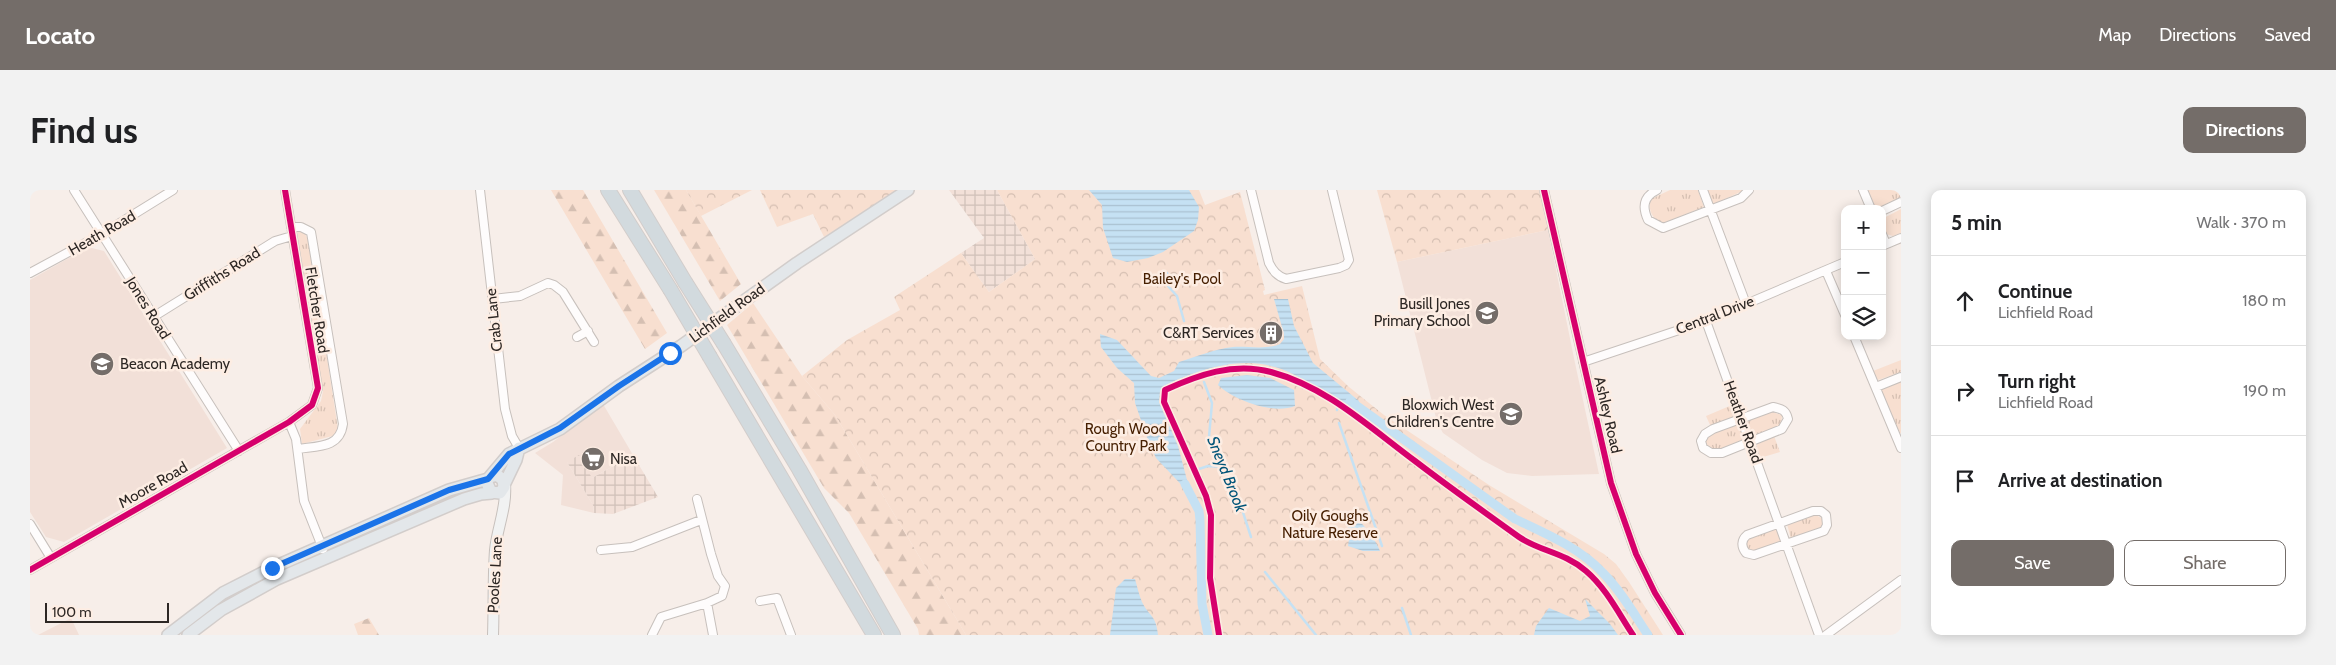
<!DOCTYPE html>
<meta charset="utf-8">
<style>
body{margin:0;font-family:Cabin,sans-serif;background:#f2f2f2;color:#202124}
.controls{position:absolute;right:15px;top:15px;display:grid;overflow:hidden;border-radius:10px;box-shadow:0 2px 12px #0003}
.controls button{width:45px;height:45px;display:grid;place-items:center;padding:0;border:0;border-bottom:1px solid #e0e0e0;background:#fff;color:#202124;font:25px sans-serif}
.scale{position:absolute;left:15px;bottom:12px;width:124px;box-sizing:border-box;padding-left:5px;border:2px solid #2d2724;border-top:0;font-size:14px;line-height:18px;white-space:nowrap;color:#2d2724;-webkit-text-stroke:4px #fdede3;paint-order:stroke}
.stop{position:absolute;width:15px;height:15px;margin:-11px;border:4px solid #1a73e8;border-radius:50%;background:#fff}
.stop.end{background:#1a73e8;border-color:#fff;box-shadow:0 1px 5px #0008}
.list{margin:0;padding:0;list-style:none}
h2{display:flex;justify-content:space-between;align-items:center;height:65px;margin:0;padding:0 20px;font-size:21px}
h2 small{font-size:16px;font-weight:400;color:#757577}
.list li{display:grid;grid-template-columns:32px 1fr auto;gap:15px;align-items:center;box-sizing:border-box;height:90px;padding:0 20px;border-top:1px solid #e0e0e0}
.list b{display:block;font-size:19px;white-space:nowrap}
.list p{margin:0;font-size:16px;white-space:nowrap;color:#757577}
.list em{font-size:16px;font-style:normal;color:#757577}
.actions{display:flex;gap:10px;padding:15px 20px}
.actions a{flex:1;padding:11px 0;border:1px solid #746d69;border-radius:10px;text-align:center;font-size:18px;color:#746d69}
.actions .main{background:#746d69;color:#fff}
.icon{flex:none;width:28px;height:28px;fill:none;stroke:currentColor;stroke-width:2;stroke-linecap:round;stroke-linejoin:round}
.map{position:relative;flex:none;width:1871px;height:445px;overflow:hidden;border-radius:10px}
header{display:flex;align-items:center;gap:30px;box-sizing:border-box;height:70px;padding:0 25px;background:#746d69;color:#fff}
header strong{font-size:24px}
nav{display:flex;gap:28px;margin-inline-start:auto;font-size:18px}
.intro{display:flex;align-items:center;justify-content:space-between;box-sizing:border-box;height:120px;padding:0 30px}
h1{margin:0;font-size:35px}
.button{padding:12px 22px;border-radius:10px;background:#746d69;color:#fff;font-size:18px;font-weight:700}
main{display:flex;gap:30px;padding:0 30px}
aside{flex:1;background:#fff;border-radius:10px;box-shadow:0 2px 12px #0003}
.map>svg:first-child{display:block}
.built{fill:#f2e0d8}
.industrial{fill:url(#industrial-grid)}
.grass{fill:url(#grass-tufts)}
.forest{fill:url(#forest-firs)}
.park{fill:url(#park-crowns)}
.water{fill:url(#water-rules)}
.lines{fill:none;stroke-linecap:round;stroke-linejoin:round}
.stream{stroke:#c5e1f3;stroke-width:2.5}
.canal{stroke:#c5e1f3;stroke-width:9}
.street-casing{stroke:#c7c0bc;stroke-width:10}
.secondary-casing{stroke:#c7c0bc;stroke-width:12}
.primary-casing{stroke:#d2cdcb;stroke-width:14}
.highway-casing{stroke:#d2cdcb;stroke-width:16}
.street{stroke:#fefcfc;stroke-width:8}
.secondary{stroke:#f1f2f2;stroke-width:10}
.primary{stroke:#e3e7ea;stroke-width:11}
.highway{stroke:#d2dade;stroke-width:14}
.highway-bridge-casing{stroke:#d2cdcb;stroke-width:16;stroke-linecap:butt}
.highway-bridge{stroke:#d2dade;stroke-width:14}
.cycleway-casing{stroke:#fdede3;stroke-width:9}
.cycleway{stroke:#d6006c;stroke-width:6}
.route{stroke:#1a73e8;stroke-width:6}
.labels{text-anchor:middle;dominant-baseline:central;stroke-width:5;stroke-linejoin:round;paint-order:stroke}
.street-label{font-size:15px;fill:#2d2724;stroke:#fdede3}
.park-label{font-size:15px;fill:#461f01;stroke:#fdede3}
.poi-label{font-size:15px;fill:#2d2724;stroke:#fdede3;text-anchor:end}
.water-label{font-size:16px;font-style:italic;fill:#005478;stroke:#fdede3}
</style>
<header>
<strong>Locato</strong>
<nav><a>Map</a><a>Directions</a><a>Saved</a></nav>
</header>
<div class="intro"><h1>Find us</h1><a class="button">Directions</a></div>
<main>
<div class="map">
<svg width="1871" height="445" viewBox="0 0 1871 445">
<defs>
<pattern id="industrial-grid" width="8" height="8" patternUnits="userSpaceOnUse" patternTransform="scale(1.25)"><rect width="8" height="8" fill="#f2e0d8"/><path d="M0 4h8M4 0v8" fill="none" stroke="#d0c0b9"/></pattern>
<pattern id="grass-tufts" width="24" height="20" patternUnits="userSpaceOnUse" patternTransform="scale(1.25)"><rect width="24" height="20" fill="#f8dfd0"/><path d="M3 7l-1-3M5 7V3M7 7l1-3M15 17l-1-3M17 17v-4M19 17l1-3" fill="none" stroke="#d5bfb2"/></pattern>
<pattern id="forest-firs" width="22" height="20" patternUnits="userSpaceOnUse" patternTransform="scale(1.25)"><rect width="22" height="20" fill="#f8dfd0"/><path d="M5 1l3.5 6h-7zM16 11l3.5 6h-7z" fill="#d5bfb2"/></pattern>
<pattern id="park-crowns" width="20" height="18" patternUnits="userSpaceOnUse" patternTransform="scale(1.25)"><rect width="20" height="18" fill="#f8dfd0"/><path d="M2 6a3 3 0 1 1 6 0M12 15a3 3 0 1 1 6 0" fill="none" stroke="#d5bfb2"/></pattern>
<pattern id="water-rules" width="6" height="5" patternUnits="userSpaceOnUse" patternTransform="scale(1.25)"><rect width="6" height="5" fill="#c5e1f3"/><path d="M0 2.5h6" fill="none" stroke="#aac1d0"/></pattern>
</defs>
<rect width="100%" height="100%" fill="#f7eee9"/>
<path class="built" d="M1518 40 1545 173 1569 284 1502 286 1477 283 1452 270 1413 243 1407 232 1367 72Z
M58 57 74 61 197 258 34 352 16 347 0 322V90Z
M573 214 603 265 562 288 537 272 563 315 564 323 531 315 533 285 505 263 523 252Z
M41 428 49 445H8Z"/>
<path class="industrial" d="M919 0H967L1005 69 959 102 931 63 954 48Z
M549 265 562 288 603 265 628 307 583 324 564 323 563 315 537 272Z"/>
<path class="grass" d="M1640 0H1668L1674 17 1634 33C1623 32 1617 19 1621 9Z
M1677 0H1715L1686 13H1682Z
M1838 0H1871V7L1852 16H1845Z
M1871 19V43L1863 46 1856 44 1852 36V29Z
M267 41 274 42 279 51 308 239 306 245 272 254 270 239 291 211 293 201Z
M1871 170V182L1848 190 1843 181Z
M1871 189V243H1870L1850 199Z
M1702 215 1705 228 1681 237 1676 226Z
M1742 222 1752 225 1751 236 1723 246 1717 231Z
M1707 233 1710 234 1716 251 1687 261 1676 257 1675 249 1680 245Z
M1744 246 1750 262 1730 268 1726 253Z
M1784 324 1793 329 1792 338 1761 349 1757 334Z
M1744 338 1748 340 1751 353 1723 362 1715 359C1716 344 1732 342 1744 338Z"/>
<path class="forest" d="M521 0H553L637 143 615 159Z
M624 0H656L711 94 690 111Z
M723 113 772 186 805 225 936 445H889L888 439 819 323 794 298 697 135Z
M339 428 349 445H328L324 434Z"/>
<path class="park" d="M656 0H722L671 26Z
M730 0H871L794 47 783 24 747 37Z
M967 0H1169L1175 15 1210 2 1235 100 1233 101 1234 105 1272 96 1290 169 1319 197 1354 225 1459 295 1574 364 1586 374 1599 392 1633 445H936L805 225 772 186 817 150 870 120 864 107 931 63 959 102 1005 69Z
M1347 0H1509L1518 40 1367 72Z"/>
<path class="water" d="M1059 0H1159L1169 17 1168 30 1164 41 1133 62 1118 68 1097 72 1083 68 1073 38 1072 15Z
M1244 109H1258L1264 136 1283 173 1329 211 1330 219C1316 220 1304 208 1293 201 1278 192 1262 182 1245 177 1209 166 1167 180 1134 196L1130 201 1129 212 1148 256 1161 305 1126 268 1119 253 1105 213 1104 193 1087 178 1071 157 1070 144 1087 150 1121 186 1129 188 1144 181 1149 172C1166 167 1184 159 1203 157 1218 156 1236 160 1250 154L1254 149V144Z
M1217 185 1240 188 1264 200 1265 216C1243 225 1204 210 1188 195L1191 188Z
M1317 324C1333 331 1343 345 1350 361H1333L1318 356 1320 343 1315 329Z
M1095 389H1105C1107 396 1109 405 1112 412 1119 427 1126 424 1128 445H1080L1086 398Z
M1555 409 1580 434 1588 445H1504L1506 436 1519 418 1550 431 1560 426Z"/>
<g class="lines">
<path class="stream" d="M1137 83 1139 87 1138 96 1147 106 1154 131
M1174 192 1182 213 1179 247 1183 259 1208 307 1221 347
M1307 220 1308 216
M1309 233 1352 356
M1166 280 1178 276 1192 277
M1235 382 1286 445
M1372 418 1381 445"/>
<path class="canal" d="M1320 211 1485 329C1515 343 1550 358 1573 383 1591 401 1604 424 1618 445
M1155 294 1169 321 1170 330 1172 414 1178 445"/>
<g class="street-casing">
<path id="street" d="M44 0 209 261
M450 0 475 219 482 246 489 258
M1221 0 1239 73C1243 81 1247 86 1256 89L1309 78 1316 75 1319 70 1302 0
M1514 0 1581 293 1606 364 1625 403 1651 445
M1627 0C1613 7 1612 17 1618 30L1633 38 1711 8 1719 0
M1673 0 1716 114
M1833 0 1841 19
M1852 21 1871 12
M261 37H271L281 42 313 234C310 258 288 256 268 259
M1852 44 1856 54
M1852 56 1871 48
M1796 81 1815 125
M0 83 72 44 143 0
M463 109 490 106 518 93 524 95 533 102 564 152
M123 127 245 51 262 46
M1676 131 1789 445
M1824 146 1871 258
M547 147 558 141
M1553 172 1676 131 1815 72
M1846 197 1871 187
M1743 217C1752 219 1756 220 1758 229L1752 239 1692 263H1681L1673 258 1671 251 1675 244 1683 239Z
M259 232 266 249 274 311 293 359
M667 309 681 364 688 386 695 396 692 406 677 413 683 445
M1783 321H1791L1796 325 1797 335 1794 341 1724 365 1716 363C1711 357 1711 350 1717 345Z
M0 334 21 368
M571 360 602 357 671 330
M0 380 259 232 282 215 288 198 255 0
M730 411 747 408 761 445
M622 445 631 427 677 413
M1796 445 1871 390"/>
</g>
<g class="secondary-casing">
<path id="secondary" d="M463 445C464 417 463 388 465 360 467 338 477 317 475 295"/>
</g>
<g class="primary-casing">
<path id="primary" d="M460 287 467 285 473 290 474 297 470 303 461 302 457 293 458 289 479 264 530 239 589 196 651 156 767 73 878 0
M475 293 486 270 489 258
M138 445 193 403 242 378 419 300 458 289
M158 445 191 420 247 389 434 309 451 304 462 303"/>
</g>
<g class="highway-casing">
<path id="highway" d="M578 0 640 99
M600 0 655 92
M694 154 769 279 863 445
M680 167 844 445"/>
</g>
<use href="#street" class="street"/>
<use href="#secondary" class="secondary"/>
<use href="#primary" class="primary"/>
<use href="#highway" class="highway"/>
<g class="highway-bridge-casing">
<path id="highway-bridge" d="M655 92 694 154
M640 99 680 167"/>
</g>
<use href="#highway-bridge" class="highway-bridge"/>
<g class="cycleway-casing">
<path id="cycleway" d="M1514 0 1581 293 1606 364 1625 403 1651 445
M0 380 259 232 282 215 288 198 255 0
M1189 445 1180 388 1181 325 1176 306 1134 212 1135 200C1168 185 1203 172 1241 182 1297 197 1339 237 1385 271 1419 297 1454 322 1489 347 1509 361 1534 362 1556 381 1576 398 1589 424 1603 445"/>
</g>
<use href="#cycleway" class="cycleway"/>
</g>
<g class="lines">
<path class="route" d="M242 378 419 300 458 289 479 264 530 238 589 196 640 163"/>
</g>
<defs>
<g id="school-disc" transform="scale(1.25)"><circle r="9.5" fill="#746d69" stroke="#fdede3"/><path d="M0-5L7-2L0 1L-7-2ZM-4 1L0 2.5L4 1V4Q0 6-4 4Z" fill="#fff"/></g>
<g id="building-disc" transform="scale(1.25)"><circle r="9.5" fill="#746d69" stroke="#fdede3"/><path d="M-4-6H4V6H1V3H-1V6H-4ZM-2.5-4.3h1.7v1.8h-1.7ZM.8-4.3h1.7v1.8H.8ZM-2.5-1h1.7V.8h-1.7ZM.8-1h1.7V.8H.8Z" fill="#fff"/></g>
<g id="supermarket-disc" transform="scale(1.25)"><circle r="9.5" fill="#746d69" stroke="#fdede3"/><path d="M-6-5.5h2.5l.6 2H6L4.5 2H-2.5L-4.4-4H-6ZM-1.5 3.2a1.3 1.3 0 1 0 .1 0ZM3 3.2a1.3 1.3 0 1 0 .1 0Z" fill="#fff"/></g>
</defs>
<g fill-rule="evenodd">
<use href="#school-disc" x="1457" y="123"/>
<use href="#building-disc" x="1241" y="143"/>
<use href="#school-disc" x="72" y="174"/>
<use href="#school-disc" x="1481" y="224"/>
<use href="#supermarket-disc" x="563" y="269"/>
</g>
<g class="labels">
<g class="street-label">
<text transform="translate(72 43) rotate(-30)">Heath Road</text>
<text transform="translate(192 84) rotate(-32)">Griffiths Road</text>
<text transform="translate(118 118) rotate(58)">Jones Road</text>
<text transform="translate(287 120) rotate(81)">Fletcher Road</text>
<text transform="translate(697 123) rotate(-36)">Lichfield Road</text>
<text transform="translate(1685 125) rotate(-21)">Central Drive</text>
<text transform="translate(464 130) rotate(-96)">Crab Lane</text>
<text transform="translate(1578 225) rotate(77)">Ashley Road</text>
<text transform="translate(1713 232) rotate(70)">Heather Road</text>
<text transform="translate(123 295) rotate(-30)">Moore Road</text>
<text transform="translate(465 385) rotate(-87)">Pooles Lane</text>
</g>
<g class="park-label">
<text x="1152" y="89">Bailey's Pool</text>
<text x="1096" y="239">Rough Wood<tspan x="1096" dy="17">Country Park</tspan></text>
<text x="1300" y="326">Oily Goughs<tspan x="1300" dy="17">Nature Reserve</tspan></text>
</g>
<g class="poi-label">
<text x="1440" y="114">Busill Jones<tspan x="1440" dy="17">Primary School</tspan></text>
<text x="1224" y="143">C&amp;RT Services</text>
<text x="90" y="174" text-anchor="start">Beacon Academy</text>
<text x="1464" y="215">Bloxwich West<tspan x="1464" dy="17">Children's Centre</tspan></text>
<text x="580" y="269" text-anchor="start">Nisa</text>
</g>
<g class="water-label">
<text transform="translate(1197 284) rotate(68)">Sneyd Brook</text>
</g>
</g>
</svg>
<div class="controls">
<button>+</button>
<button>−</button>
<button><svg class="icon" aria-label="layers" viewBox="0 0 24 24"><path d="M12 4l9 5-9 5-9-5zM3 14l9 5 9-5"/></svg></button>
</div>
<div class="scale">100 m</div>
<div class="stop" style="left:640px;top:163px"></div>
<div class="stop end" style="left:242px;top:378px"></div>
</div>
<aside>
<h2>5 min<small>Walk · 370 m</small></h2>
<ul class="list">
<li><svg class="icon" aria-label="ahead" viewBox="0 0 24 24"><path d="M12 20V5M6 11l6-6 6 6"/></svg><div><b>Continue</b><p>Lichfield Road</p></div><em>180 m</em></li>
<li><svg class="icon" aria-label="right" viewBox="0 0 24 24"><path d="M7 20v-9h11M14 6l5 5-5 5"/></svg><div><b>Turn right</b><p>Lichfield Road</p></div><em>190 m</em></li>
<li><svg class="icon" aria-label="arrive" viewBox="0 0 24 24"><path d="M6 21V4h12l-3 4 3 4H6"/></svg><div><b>Arrive at destination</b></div></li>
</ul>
<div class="actions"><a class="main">Save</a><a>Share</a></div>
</aside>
</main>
